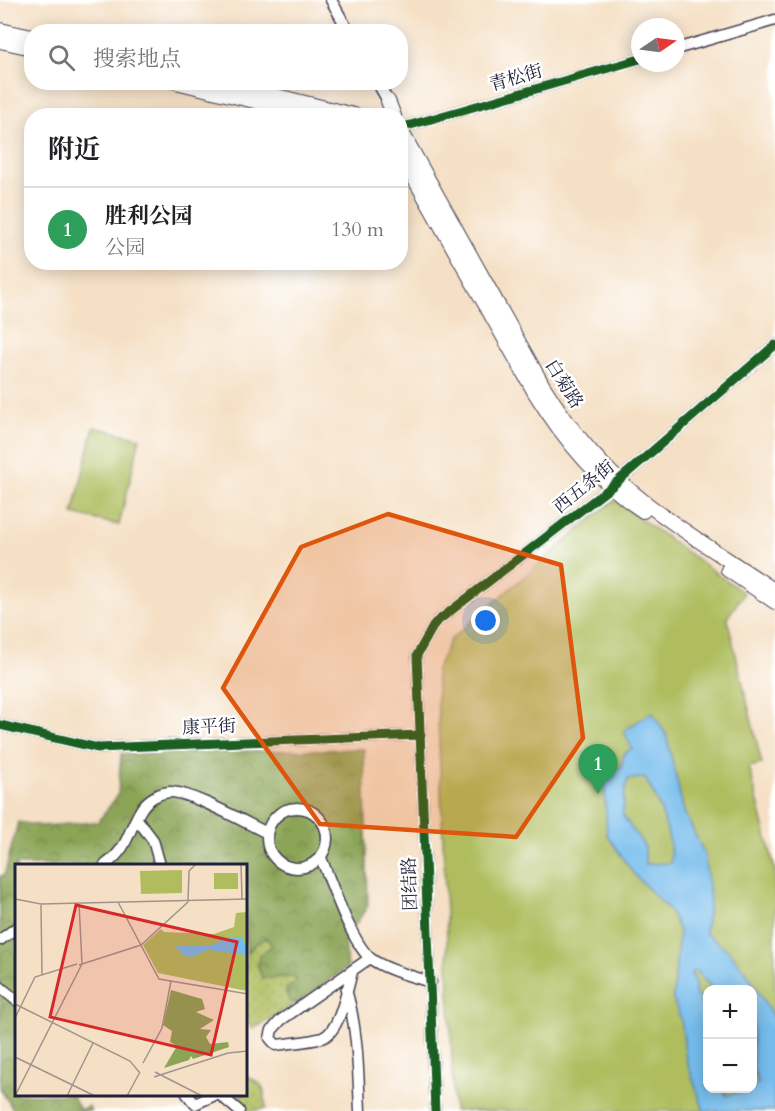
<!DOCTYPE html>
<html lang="zh">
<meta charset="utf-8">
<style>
body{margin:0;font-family:Cardo,"Noto Serif SC",serif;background:#f2f2f2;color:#202124}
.controls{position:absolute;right:18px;bottom:18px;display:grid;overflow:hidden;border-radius:12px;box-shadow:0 3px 15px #0003}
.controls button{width:54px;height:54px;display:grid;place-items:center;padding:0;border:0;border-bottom:2px solid #e0e0e0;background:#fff;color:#202124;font:30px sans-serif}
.compass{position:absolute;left:631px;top:18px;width:54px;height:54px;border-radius:50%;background:#fff;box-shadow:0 3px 15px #0003;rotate:77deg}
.you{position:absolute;left:486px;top:621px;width:21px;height:21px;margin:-15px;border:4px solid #fff;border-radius:50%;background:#1a73e8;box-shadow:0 0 0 9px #1a73e833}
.badge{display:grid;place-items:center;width:39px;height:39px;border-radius:50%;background:#2563eb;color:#fff;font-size:20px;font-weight:700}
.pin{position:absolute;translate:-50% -50px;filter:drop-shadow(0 2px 3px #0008)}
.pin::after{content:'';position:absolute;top:32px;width:21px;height:18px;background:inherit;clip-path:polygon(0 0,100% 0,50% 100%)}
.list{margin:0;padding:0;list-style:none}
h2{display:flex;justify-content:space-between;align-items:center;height:78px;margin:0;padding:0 24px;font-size:26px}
h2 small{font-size:20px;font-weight:400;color:#757577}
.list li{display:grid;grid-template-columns:39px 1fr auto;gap:18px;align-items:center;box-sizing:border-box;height:84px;padding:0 24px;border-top:2px solid #e0e0e0}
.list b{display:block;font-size:22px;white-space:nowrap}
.list p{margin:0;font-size:20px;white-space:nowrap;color:#757577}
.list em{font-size:20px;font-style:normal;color:#757577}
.icon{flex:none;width:33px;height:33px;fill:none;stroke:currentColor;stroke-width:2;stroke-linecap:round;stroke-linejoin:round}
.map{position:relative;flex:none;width:775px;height:1111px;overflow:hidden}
.search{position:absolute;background:#fff;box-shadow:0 3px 15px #0003;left:24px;top:24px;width:384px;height:66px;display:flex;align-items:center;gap:15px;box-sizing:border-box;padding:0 21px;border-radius:24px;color:#757577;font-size:22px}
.panel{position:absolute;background:#fff;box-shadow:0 3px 15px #0003;left:24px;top:108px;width:384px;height:162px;border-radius:24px}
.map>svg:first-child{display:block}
.grass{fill:url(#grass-dots);stroke:#68704d;stroke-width:1.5}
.forest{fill:url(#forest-crowns);stroke:#566348;stroke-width:1.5}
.green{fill:#afbd5f;stroke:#68704d;stroke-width:1.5;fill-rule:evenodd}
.water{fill:#74bcec;stroke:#4b6f94;stroke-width:1.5;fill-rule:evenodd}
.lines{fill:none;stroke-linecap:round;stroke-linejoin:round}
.minor-casing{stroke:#423e50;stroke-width:13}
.major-casing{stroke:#423e50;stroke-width:16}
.minor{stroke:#fff;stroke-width:10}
.major{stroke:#fff;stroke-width:14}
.cycleway-casing{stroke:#fff;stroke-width:13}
.cycleway{stroke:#1b5e20;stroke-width:9}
.marked{fill:#de560e;fill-opacity:0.2;stroke:#de560e;stroke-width:4.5;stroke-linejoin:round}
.labels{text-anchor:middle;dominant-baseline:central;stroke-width:5;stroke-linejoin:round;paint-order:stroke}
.street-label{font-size:18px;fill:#22223b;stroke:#fff}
.inset-road{fill:none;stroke:#a1948e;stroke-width:1.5}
.view{fill:#d62828;fill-opacity:0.15;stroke:#d62828;stroke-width:3}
.inset-edge{fill:none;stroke:#22223b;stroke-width:3}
</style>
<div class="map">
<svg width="775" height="1111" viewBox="0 0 775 1111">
<defs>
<pattern id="grass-dots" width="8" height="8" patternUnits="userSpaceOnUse" patternTransform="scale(1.5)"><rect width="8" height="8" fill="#afbd5f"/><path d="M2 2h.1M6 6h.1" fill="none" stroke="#96a253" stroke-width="1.8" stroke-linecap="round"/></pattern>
<pattern id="forest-crowns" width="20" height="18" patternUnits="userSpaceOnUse" patternTransform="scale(1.5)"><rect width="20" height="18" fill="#8ba456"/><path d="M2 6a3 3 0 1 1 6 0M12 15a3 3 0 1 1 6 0" fill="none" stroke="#718548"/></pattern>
</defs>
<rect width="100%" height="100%" fill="#fff"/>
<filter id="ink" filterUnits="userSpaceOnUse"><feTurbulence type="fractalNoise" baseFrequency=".0167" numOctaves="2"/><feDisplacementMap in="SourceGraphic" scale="12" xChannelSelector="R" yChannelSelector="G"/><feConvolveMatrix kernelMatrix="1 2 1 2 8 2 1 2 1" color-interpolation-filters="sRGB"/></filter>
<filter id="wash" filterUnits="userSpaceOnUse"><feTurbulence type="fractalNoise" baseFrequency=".008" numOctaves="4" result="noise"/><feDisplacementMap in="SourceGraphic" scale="24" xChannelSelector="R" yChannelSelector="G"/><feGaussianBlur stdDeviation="1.35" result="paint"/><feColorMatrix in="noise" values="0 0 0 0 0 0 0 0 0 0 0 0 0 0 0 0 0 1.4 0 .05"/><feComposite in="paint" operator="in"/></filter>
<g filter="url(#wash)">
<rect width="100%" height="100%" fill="#f5e0c5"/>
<path class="grass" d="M267 938 296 977 298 1002 253 1029 246 1018V955L255 944Z
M246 1075 248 1077C267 1085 263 1089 266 1108L252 1111 244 1109 237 1095 246 1094Z"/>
<path class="forest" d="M364 749 368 905 345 941 348 967 298 1002H289L286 989 296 982 295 977 262 978 258 966 259 955 272 946 267 938 255 944 246 955V865H16V1094L72 1095 80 1110 89 1106 91 1111H14L0 1088V876H4L18 822 42 826 98 822 118 795 121 754Z"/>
<path class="green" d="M94 427 140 438 119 525 73 514Z
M614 500 744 593 727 618 762 764 749 767 775 870V1111H454L436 670 450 640ZM708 990H752V1088H708Z"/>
<path class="water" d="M652 712 666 734 684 812 704 853 710 899 705 933 729 951 749 976 775 1020V1111H704L686 1059 681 1019 673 1000 679 931 670 911 634 874 607 835 604 781 612 768H621L624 754 632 748 624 731ZM645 778C660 803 671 833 671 863L645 864V847L623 816 624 796 628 779ZM693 971 697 972 713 989 752 990 753 1066 758 1083 749 1091 726 1095 724 1089 708 1088C708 1064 711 1011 695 993V980L691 975Z"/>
</g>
<g filter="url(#ink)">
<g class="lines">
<g class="minor-casing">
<path id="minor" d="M331 0 349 32
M676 49 775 20
M377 82 388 101
M400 128 640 59
M0 725 98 748 421 735
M267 838a30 30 0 1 1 60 0a30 30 0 1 1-60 0Z
M137 819 153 840 160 865
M321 858C331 882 352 943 370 958 383 969 414 977 431 982
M105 865C130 847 127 831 142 808 148 799 159 793 169 792 188 790 248 824 267 833
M0 940 16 928
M352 972C347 989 340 1032 322 1038 308 1042 290 1043 276 1045L270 1038 272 1030 281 1020 370 958
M0 987 16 1000
M346 990C358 1029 358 1070 360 1111
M187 1094 195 1104 217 1094
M219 1094 239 1111
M435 1111 417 655 435 623 611 487 775 345"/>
</g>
<g class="major-casing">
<path id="major" d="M0 30 32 37
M0 41 32 48
M176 82 316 116
M220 82 358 116
M388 101 394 116
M400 129 543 386C569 428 603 470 642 500 684 533 731 561 775 591
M400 153 534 391C562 437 598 481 643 511
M728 570 775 602"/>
</g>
<use href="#minor" class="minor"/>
<use href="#major" class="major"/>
<g class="cycleway-casing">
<path id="cycleway" d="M400 128 640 59
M0 725 98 748 421 735
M435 1111 417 655 435 623 611 487 775 345"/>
</g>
<use href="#cycleway" class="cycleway"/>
</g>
</g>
<path class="marked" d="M388 514 561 565 583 738 516 837 320 824 223 688 301 547Z"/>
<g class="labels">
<g class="street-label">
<text transform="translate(516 78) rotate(-16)">青松街</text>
<text transform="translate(564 384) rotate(58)">白菊路</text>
<text transform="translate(584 487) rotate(-39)">西五条街</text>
<text transform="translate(209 727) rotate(-2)">康平街</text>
<text transform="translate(410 884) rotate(-92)">团结路</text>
</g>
</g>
<g transform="translate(15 864)">
<rect width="232" height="232" fill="#f5e0c5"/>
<path d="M156 126 187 135 190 145 181 148 199 156 185 165 196 166 191 173 195 180 213 178 214 183 178 195 176 192 174 196 149 204 162 182 155 178 157 167 148 161Z" fill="#8ba456"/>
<path d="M167 6V29L126 30 125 7ZM223 9V25H199V9ZM232 42V127L143 109 128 81 146 65 149 68 199 70 219 63 221 49 231 48Z" fill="#afbd5f"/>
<path d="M212 74H228V79H232V91L193 86 177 93 169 92 160 82H194Z" fill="#74bcec"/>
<path class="inset-road" d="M226 0 227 35M0 35 26 40 233 35M103 38 144 115 233 130M173 38 174 7 181 0M64 39 67 100M26 41 27 111M64 101 126 81 173 38M0 140 115 197 125 209M0 154 20 113 62 100M0 193 80 232M128 199 147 164 156 117M140 208 187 232M139 213 213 189 233 187M0 232 67 100M52 232 78 179M112 232 125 208"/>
<path class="view" d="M61 41 222 78 196 191 35 153Z"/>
<rect width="232" height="232" class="inset-edge"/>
</g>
</svg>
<div class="controls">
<button>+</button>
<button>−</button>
</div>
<svg class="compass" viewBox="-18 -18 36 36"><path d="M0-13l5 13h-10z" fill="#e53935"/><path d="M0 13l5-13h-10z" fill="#757577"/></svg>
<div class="you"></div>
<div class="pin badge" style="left:598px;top:794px;background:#2e9e5b">1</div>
<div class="search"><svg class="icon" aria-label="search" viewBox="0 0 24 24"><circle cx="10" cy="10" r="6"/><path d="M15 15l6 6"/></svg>搜索地点</div>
<section class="panel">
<h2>附近<small></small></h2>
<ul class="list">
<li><span class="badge" style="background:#2e9e5b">1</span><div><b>胜利公园</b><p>公园</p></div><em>130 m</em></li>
</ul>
</section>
</div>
